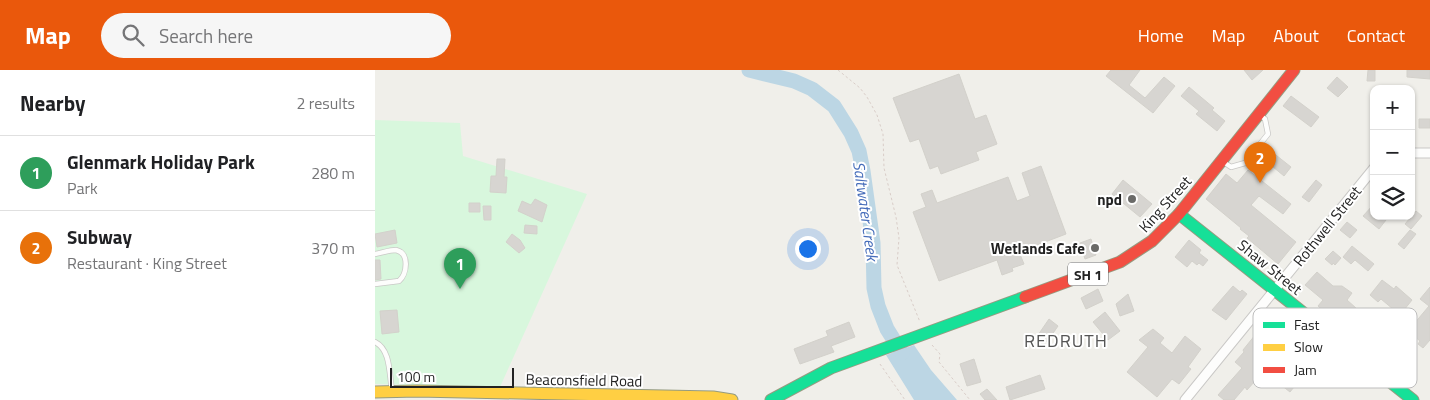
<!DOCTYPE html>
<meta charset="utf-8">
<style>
body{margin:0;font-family:"Titillium Web",sans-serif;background:#f6f6f6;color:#202124}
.controls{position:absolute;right:15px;top:15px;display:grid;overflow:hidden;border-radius:10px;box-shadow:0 1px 4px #0004}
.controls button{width:45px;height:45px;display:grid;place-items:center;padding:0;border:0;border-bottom:1px solid #e0e0e0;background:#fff;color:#202124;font:25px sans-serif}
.scale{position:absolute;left:15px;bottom:12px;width:124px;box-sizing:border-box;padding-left:5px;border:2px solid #222;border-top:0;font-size:14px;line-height:18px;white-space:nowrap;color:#222;-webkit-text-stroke:4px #fff;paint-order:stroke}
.you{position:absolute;left:432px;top:178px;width:18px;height:18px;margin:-12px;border:4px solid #fff;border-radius:50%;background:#1a73e8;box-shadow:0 0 0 8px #1a73e833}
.badge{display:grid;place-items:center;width:32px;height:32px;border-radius:50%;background:#ea580c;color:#fff;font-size:16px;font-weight:700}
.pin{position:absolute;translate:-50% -41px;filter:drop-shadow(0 1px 2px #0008)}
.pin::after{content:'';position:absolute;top:26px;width:18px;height:15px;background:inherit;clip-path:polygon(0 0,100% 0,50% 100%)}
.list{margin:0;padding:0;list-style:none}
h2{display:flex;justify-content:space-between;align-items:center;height:65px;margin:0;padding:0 20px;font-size:21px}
h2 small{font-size:16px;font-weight:400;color:#757577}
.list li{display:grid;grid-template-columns:32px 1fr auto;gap:15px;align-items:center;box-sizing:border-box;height:75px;padding:0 20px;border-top:1px solid #e0e0e0}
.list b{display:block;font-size:19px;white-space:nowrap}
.list p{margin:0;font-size:16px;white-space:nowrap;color:#757577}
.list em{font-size:16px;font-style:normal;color:#757577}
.icon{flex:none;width:28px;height:28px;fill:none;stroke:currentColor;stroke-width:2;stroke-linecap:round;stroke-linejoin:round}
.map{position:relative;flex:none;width:1055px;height:330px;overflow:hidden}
header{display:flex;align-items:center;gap:30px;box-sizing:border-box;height:70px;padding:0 25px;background:#ea580c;color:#fff}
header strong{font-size:24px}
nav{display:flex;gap:28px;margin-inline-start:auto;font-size:18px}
.search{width:350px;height:45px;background:#f6f6f6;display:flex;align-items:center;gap:12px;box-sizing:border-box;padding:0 18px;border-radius:28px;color:#757577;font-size:19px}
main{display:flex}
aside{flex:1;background:#fff}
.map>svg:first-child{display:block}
.park{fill:#d8f7dd}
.water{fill:#bcd6e4}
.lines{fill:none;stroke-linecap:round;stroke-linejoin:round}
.river{stroke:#bcd6e4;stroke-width:15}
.building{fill:#d7d5d1;stroke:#d3d1cb}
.lane-casing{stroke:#c9c8c6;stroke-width:6}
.street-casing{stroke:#c9c8c6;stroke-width:11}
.fast-casing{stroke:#959b80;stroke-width:13}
.slow-casing{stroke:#959b80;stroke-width:13}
.jam-casing{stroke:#959b80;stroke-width:13}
.path{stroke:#d9cdc8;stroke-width:1;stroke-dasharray:2.5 2.5;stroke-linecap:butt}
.lane{stroke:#fdfdfc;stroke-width:4.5}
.street{stroke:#fdfdfc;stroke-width:9}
.fast{stroke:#16e098;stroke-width:11}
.slow{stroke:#ffcf43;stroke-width:11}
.jam{stroke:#f24e42;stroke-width:11}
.poi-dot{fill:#6a6a68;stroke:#fff;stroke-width:2}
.labels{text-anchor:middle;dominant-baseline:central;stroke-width:4;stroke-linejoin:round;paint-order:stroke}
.shield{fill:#fff;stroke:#646464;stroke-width:1}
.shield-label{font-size:14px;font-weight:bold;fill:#222}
.poi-label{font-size:15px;font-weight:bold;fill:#222;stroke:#fff;text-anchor:end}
.street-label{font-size:15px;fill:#222;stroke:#fff}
.water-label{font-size:16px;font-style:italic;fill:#466dba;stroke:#fff}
.quarter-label{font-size:18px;letter-spacing:1px;fill:#555;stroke:#fff}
.key{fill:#fff;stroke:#bdbdbd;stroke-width:1}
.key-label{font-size:14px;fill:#222}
</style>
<header>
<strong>Map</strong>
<div class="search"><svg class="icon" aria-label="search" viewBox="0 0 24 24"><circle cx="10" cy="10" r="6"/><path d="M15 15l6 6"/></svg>Search here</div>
<nav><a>Home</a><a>Map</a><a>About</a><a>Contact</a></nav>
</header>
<main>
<aside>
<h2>Nearby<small>2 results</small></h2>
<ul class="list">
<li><span class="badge" style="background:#2e9e5b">1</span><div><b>Glenmark Holiday Park</b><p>Park</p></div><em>280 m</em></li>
<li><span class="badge" style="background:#e8710a">2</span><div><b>Subway</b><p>Restaurant · King Street</p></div><em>370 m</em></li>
</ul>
</aside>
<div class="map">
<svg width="1055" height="330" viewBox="0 0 1055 330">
<rect width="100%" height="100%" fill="#f0efea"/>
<path class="park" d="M0 50 85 53 88 86 212 124 125 317 0 314Z"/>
<path class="water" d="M539 275 556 300 582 330H539L511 285Z"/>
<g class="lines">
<path class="river" d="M374 0 419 11 437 19 459 36 476 63 484 81 488 101 498 173 499 218 503 236 512 259 527 283"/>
</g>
<path class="building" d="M736 0H765L754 15 770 28 789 7 800 16 778 43 731 6Z
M869 0H888L877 10Z
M993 0H1000V11H992Z
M1032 0H1055V9L1032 7Z
M584 4 600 49 611 45 622 74 601 82 604 90 566 104 563 96 555 99 544 69 535 72 518 28Z
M962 7 973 17 963 27 952 18Z
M814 17 839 38 837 40 850 51 842 61 821 44 824 41 806 26Z
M916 26 944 47 936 57 908 36Z
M1044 49H1055V58H1044Z
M892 78 916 97 909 106 886 87Z
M122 89H130L129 107H132L131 123 115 122 116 106H121Z
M666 96 691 164 644 182 649 194 637 198 638 201 627 205 622 190 564 211 538 142 551 137 546 124 557 120 562 133 633 107 642 131 655 126 647 103Z
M873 100 916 134 908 144 884 126 876 135 921 172 903 194 872 168 874 166 865 159 866 158 831 129 851 104 862 113Z
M748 110 777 134 765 147 737 124Z
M941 110 947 115 934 132 927 127Z
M160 129 172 135 167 152 143 141 147 131 156 135Z
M94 133H105V142H94Z
M999 134V146H1006L1011 150 1004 159 988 146Z
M108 136H116V150H109Z
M1041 141 1047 146 1036 159 1030 154Z
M972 152 982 160 975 168 965 160Z
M150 155 162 156V164L149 163Z
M20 160 22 173 2 177 0 164Z
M1035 160 1041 164 1029 179 1023 174Z
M137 164 145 170 150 178 144 183 131 172Z
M716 169 721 185 710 189 705 173Z
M814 170 826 180 824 183 833 190 828 196 824 193 822 195 817 191 812 197 800 187Z
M977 176 999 194 993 201 980 190 976 194 968 187Z
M958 181 966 188 960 195 958 193 957 195 950 189Z
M0 190H5L6 209 0 210Z
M942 202 958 216H967L977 223 972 230 981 238 970 252 955 240 952 244 943 236 948 230 930 215Z
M1007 210 1019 219 1021 216 1037 230 1025 245 1006 229 1003 232 995 225Z
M858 216 865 222 867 220 872 224 851 250 837 240Z
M1055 217V270L1048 278 1043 274 1045 271 1033 261 1054 236 1045 229Z
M723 219 728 231 711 239 706 228Z
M753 224 759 241 745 246 741 234Z
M22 240 24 262 7 264 5 241Z
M730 242 745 261 733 270 718 252Z
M674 249 683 256 672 272 663 265Z
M474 252 480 267 456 276 459 282 425 294 419 279 453 266 451 261Z
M889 254 904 266 910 259 938 283 931 291 921 283 918 286 897 269 886 283 897 292 872 320 870 317 859 330H849L843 325 867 298 860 292 869 282 868 280Z
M778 259 789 268 785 273 797 283 810 266 826 279 813 297 816 299 804 314 797 309 782 327 752 302 773 277 764 270Z
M599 289 606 312 592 316 585 294Z
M665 305 670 319 635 330 631 317Z
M910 310 919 317 915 322 906 315Z
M612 319 622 330H610L605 324Z"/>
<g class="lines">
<g class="lane-casing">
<path id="lane" d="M850 93 856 97 870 93 893 64 890 49 886 46
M0 184C6 183 15 180 21 180 35 183 32 204 24 211L0 214
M0 272C16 280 14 304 17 320"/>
</g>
<g class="street-casing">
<path id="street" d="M1036 83H1055
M810 330 999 98"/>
</g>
<g class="fast-casing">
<path id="fast" d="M804 144 1038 330
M396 330 456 298 650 227"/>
</g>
<g class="slow-casing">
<path id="slow" d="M0 322 42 321 338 327 357 330"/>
</g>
<g class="jam-casing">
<path id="jam" d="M650 227 745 192 777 171 804 144 919 0"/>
</g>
<path class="path" d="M463 0 485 18 492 27 502 45 508 64 509 98 521 147 524 168 522 195 545 252
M557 275 565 284 564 292 595 330
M505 294 530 330"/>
<use href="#lane" class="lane"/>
<use href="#street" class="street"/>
<use href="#fast" class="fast"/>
<use href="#slow" class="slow"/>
<use href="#jam" class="jam"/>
</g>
<g class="poi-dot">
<circle cx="757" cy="129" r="5"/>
<circle cx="720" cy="178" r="5"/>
</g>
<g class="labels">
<rect class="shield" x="693" y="192.5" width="40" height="23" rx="4"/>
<g class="shield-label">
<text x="713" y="204">SH 1</text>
</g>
<g class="poi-label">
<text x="747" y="129">npd</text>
<text x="710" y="178">Wetlands Cafe</text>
</g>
<g class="street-label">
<text transform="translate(790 134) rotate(-48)">King Street</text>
<text transform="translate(952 156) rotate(-51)">Rothwell Street</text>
<text transform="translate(895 197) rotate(39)">Shaw Street</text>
<text transform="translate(209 310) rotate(1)">Beaconsfield Road</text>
</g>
<g class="water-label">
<text transform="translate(491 141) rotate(82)">Saltwater Creek</text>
</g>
<g class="quarter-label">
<text x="691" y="270">REDRUTH</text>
</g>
</g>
<rect x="878" y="238" width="164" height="80" rx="8" class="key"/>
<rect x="888" y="252" width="22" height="6" fill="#16e098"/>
<rect x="888" y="274" width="22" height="7" fill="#ffcf43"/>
<rect x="888" y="297" width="22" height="6" fill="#f24e42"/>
<g class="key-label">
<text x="919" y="260">Fast</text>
<text x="919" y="282">Slow</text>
<text x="919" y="305">Jam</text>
</g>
</svg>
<div class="controls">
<button>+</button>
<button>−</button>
<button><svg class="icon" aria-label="layers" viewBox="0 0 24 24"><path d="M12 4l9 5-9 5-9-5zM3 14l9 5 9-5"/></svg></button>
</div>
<div class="scale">100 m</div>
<div class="you"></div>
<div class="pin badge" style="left:85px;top:219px;background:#2e9e5b">1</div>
<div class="pin badge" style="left:885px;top:113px;background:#e8710a">2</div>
</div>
</main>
